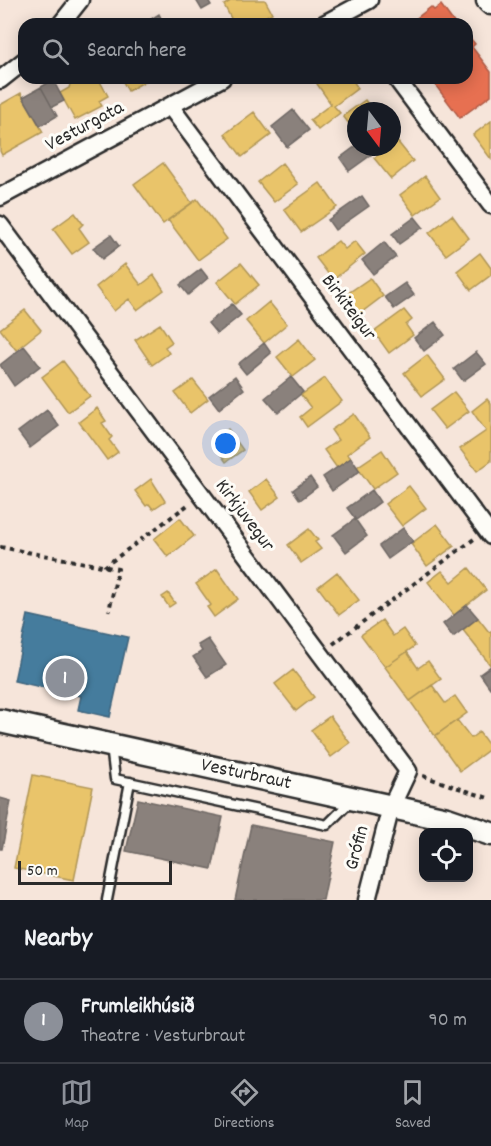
<!DOCTYPE html>
<meta charset="utf-8">
<style>
body{margin:0;font-family:Dekko,sans-serif;background:#242831;color:#f1f3f6}
.controls{position:absolute;right:18px;bottom:18px;display:grid;overflow:hidden;border-radius:12px;box-shadow:0 3px 15px #0003}
.controls button{width:54px;height:54px;display:grid;place-items:center;padding:0;border:0;border-bottom:2px solid #363941;background:#171b24;color:#f1f3f6;font:30px sans-serif}
.compass{position:absolute;left:347px;top:102px;width:54px;height:54px;border-radius:50%;background:#171b24;box-shadow:0 3px 15px #0003;rotate:164deg}
.scale{position:absolute;left:18px;bottom:15px;width:154px;box-sizing:border-box;padding-left:6px;border:3px solid #2b2b2b;border-top:0;font-size:16px;line-height:21px;white-space:nowrap;color:#2b2b2b;-webkit-text-stroke:4px #fdfcf7;paint-order:stroke}
.you{position:absolute;left:226px;top:444px;width:21px;height:21px;margin:-15px;border:4px solid #fff;border-radius:50%;background:#1a73e8;box-shadow:0 0 0 9px #1a73e833}
.badge{display:grid;place-items:center;width:39px;height:39px;border-radius:50%;background:#8c9099;color:#fff;font-size:20px;font-weight:700}
.pin{position:absolute;translate:-50% -50%;border:3px solid #fff;box-shadow:0 2px 6px #0006}
.list{margin:0;padding:0;list-style:none}
h2{display:flex;justify-content:space-between;align-items:center;height:78px;margin:0;padding:0 24px;font-size:26px}
h2 small{font-size:20px;font-weight:400;color:#9ea1a6}
.list li{display:grid;grid-template-columns:39px 1fr auto;gap:18px;align-items:center;box-sizing:border-box;height:84px;padding:0 24px;border-top:2px solid #363941}
.list b{display:block;font-size:22px;white-space:nowrap}
.list p{margin:0;font-size:20px;white-space:nowrap;color:#9ea1a6}
.list em{font-size:20px;font-style:normal;color:#9ea1a6}
.icon{flex:none;width:33px;height:33px;fill:none;stroke:currentColor;stroke-width:2;stroke-linecap:round;stroke-linejoin:round}
.map{position:relative;flex:none;width:491px;height:900px;overflow:hidden}
.search{position:absolute;background:#171b24;box-shadow:0 3px 15px #0003;left:18px;right:18px;top:18px;height:66px;display:flex;align-items:center;gap:15px;box-sizing:border-box;padding:0 21px;border-radius:18px;color:#9ea1a6;font-size:22px}
.sheet{height:162px;background:#171b24}
nav{display:flex;justify-content:space-around;align-items:center;box-sizing:border-box;height:84px;border-top:2px solid #363941;background:#171b24;font-size:16px;color:#9ea1a6}
nav a{display:grid;justify-items:center;gap:3px}
nav .on{color:#8c9099}
.map>svg:first-child{display:block}
.homes{fill:#e9c46a;stroke:#b09657;stroke-width:1.5}
.shops{fill:#e76f51;stroke:#af5b46;stroke-width:1.5}
.public{fill:#457b9d;stroke:#3d637b;stroke-width:1.5}
.industry{fill:#8a817c;stroke:#6e6764;stroke-width:1.5}
.lines{fill:none;stroke-linecap:round;stroke-linejoin:round}
.lane-casing{stroke:#2b2b2b;stroke-width:13}
.street-casing{stroke:#2b2b2b;stroke-width:21}
.secondary-casing{stroke:#2b2b2b;stroke-width:27}
.path{stroke:#2b2b2b;stroke-width:4;stroke-dasharray:4.5 4.5;stroke-linecap:butt}
.lane{stroke:#fdfcf7;stroke-width:8}
.street{stroke:#fdfcf7;stroke-width:16}
.secondary{stroke:#fdfcf7;stroke-width:22}
.labels{text-anchor:middle;dominant-baseline:central;stroke-width:6;stroke-linejoin:round;paint-order:stroke}
.street-label{font-size:20px;fill:#2b2b2b;stroke:#fdfcf7}
</style>
<div class="map">
<svg width="491" height="900" viewBox="0 0 491 900">
<rect width="100%" height="100%" fill="#f6e5da"/>
<filter id="ink" filterUnits="userSpaceOnUse"><feTurbulence type="fractalNoise" baseFrequency=".0167" numOctaves="2"/><feDisplacementMap in="SourceGraphic" scale="12" xChannelSelector="R" yChannelSelector="G"/><feConvolveMatrix kernelMatrix="1 2 1 2 8 2 1 2 1" color-interpolation-filters="sRGB"/></filter>
<g filter="url(#ink)">
<path class="homes" d="M232 0H265L272 13 252 24H234L224 5Z
M72 78H98L108 96 99 101 102 106 75 120 60 93 69 88Z
M121 78H151L128 91Z
M325 78H351L358 88 334 106 340 113 318 130 310 120 331 104 317 84Z
M21 93 43 132 2 155 0 151V105Z
M365 100 373 111H356V133L343 116Z
M254 112 271 135 242 157 225 134Z
M491 121V159L473 135Z
M397 141 413 161 391 179 374 158 388 147H392V144Z
M163 163 192 203 163 224 134 184Z
M282 163 298 184 274 202 258 182Z
M425 176 440 197 415 215 400 195Z
M320 183 337 207 301 232 284 209Z
M197 199 227 239 198 260 168 220Z
M75 213 83 224 79 228 89 242 72 254 53 229Z
M452 215 469 238 446 255 429 233Z
M338 241 345 249 355 241 365 254 333 280 316 258Z
M480 253 491 268V275L471 290 457 271Z
M241 263 259 285 235 304 217 282Z
M125 264 141 285 154 275 164 290 137 310 129 299 114 311 96 287Z
M370 278 383 296 358 315 344 296Z
M269 302 287 324 264 343 246 321Z
M25 310 41 330 16 350 0 329Z
M404 310 412 320 406 325 413 335 389 353 374 332Z
M160 324 172 342 165 347 169 353 152 365 135 340Z
M299 339 315 360 293 377 277 357Z
M427 355 445 379 422 396 404 373Z
M63 361 90 396 68 412 42 377Z
M325 378 342 401 307 427 300 417 311 408 301 395Z
M193 380 208 399 190 413 175 393Z
M454 392 469 411 445 429 430 410Z
M487 399 491 404V461L477 471 460 449 486 431 472 411Z
M97 408 106 421 102 423 112 437 109 440 118 452 107 460 79 422Z
M354 414 370 437 347 454 351 458 337 468 324 450 338 440 331 430Z
M228 429 243 450 226 462 211 441Z
M382 450 397 472 373 489 357 467Z
M151 479 165 501 153 509 149 504 146 506 135 491Z
M266 479 280 497 262 510 249 492Z
M409 486 426 508 402 526 385 504Z
M180 518 194 536 168 557 154 539Z
M437 524 454 546 427 566 411 544Z
M309 529 318 540 315 542 321 549 301 563 288 545Z
M469 568 486 590 454 615 428 582 442 571 452 582Z
M217 569 238 599 214 617 207 607 211 605 196 584Z
M337 572 359 600 339 615 318 587Z
M168 593 175 603 169 607 162 597Z
M478 618 489 632 491 631V666L463 630Z
M382 620 393 636 403 629 415 646 385 667 361 635Z
M407 652 418 668 428 661 441 679 410 701 385 667Z
M293 670 314 697 296 711 275 684Z
M432 685 445 703 455 696 467 713 435 736 410 701Z
M330 716 350 743 331 757 311 730Z
M457 720 471 738 479 732 491 748 460 771 435 736Z
M33 775 93 787 74 880 14 868Z"/>
<path class="shops" d="M441 5 455 24H409L431 7 434 10Z
M467 34 475 44 472 47 491 72V95L460 118 430 78H467Z"/>
<path class="public" d="M28 615 128 637 110 717 78 710 81 696 14 681Z"/>
<path class="industry" d="M196 0H208L211 5 202 10Z
M159 14 164 24H150L148 21Z
M53 80 64 101 52 107 41 87Z
M41 87 57 116 40 126 23 97Z
M293 110 309 130 287 147 272 127Z
M356 146 365 147 371 155 349 171 340 158Z
M362 196 369 206 335 230 328 220Z
M415 217 423 227 399 244 392 234Z
M111 235 119 246 102 259 93 248Z
M384 242 396 257 373 274 362 260Z
M201 269 208 278 188 295 180 285Z
M405 283 414 295 394 309 385 297Z
M232 304 241 315 217 334 208 323Z
M435 322 445 335 424 351 414 338Z
M264 343 271 353 246 374 238 364Z
M24 346 40 366 14 386 0 365Z
M476 352 486 364 463 381 454 369Z
M235 376 244 389 219 409 209 396Z
M291 377 303 392 278 413 265 398Z
M47 410 59 426 30 448 18 432Z
M351 458 360 471 332 491 323 477Z
M310 477 317 487 300 500 293 490Z
M372 490 380 502 356 520 347 508Z
M355 519 367 536 346 552 333 535Z
M403 528 413 541 388 559 379 546Z
M467 605 478 618 453 637 443 624Z
M208 639 226 665 207 677 193 657 202 651 198 645Z
M491 666V687L490 688 480 674Z
M0 798 11 801 2 849H0Z
M138 799 223 817 212 869 126 851Z
M251 825 335 842 323 900H235Z"/>
<g class="lines">
<g class="lane-casing">
<path id="lane" d="M111 746 115 779 327 825 351 801
M107 900 130 782"/>
</g>
<g class="street-casing">
<path id="street" d="M61 24 80 0
M324 24 369 0
M396 78 491 205
M0 80 24 61
M170 106 491 536
M0 197 222 78
M0 225 408 771 391 807 367 900"/>
</g>
<g class="secondary-casing">
<path id="secondary" d="M488 0 491 3
M0 721 447 819 491 834"/>
</g>
<path class="path" d="M0 547 118 569 109 611
M104 567 189 504
M333 644 474 539
M423 776 491 799"/>
<use href="#lane" class="lane"/>
<use href="#street" class="street"/>
<use href="#secondary" class="secondary"/>
</g>
</g>
<g class="labels">
<g class="street-label">
<text transform="translate(85 127) rotate(-28)">Vesturgata</text>
<text transform="translate(348 308) rotate(53)">Birkiteigur</text>
<text transform="translate(244 516) rotate(53)">Kirkjuvegur</text>
<text transform="translate(246 775) rotate(12)">Vesturbraut</text>
<text transform="translate(358 848) rotate(-75)">Grófin</text>
</g>
</g>
</svg>
<div class="controls">
<button><svg class="icon" aria-label="locate" viewBox="0 0 24 24"><circle cx="12" cy="12" r="6"/><path d="M12 2v4M12 18v4M2 12h4M18 12h4"/></svg></button>
</div>
<svg class="compass" viewBox="-18 -18 36 36"><path d="M0-13l5 13h-10z" fill="#e53935"/><path d="M0 13l5-13h-10z" fill="#9ea1a6"/></svg>
<div class="scale">50 m</div>
<div class="you"></div>
<div class="pin badge" style="left:65px;top:678px">1</div>
<div class="search"><svg class="icon" aria-label="search" viewBox="0 0 24 24"><circle cx="10" cy="10" r="6"/><path d="M15 15l6 6"/></svg>Search here</div>
</div>
<section class="sheet">
<h2>Nearby<small></small></h2>
<ul class="list">
<li><span class="badge">1</span><div><b>Frumleikhúsið</b><p>Theatre · Vesturbraut</p></div><em>90 m</em></li>
</ul>
</section>
<nav>
<a class="on"><svg class="icon" aria-label="map" viewBox="0 0 24 24"><path d="M3 6l6-2 6 2 6-2v14l-6 2-6-2-6 2zM9 4v14M15 6v14"/></svg>Map</a>
<a><svg class="icon" aria-label="directions" viewBox="0 0 24 24"><path d="M12 3l9 9-9 9-9-9zM9 14v-3h6M13 9l2 2-2 2"/></svg>Directions</a>
<a><svg class="icon" aria-label="saved" viewBox="0 0 24 24"><path d="M7 4h10v16l-5-4-5 4z"/></svg>Saved</a>
</nav>
